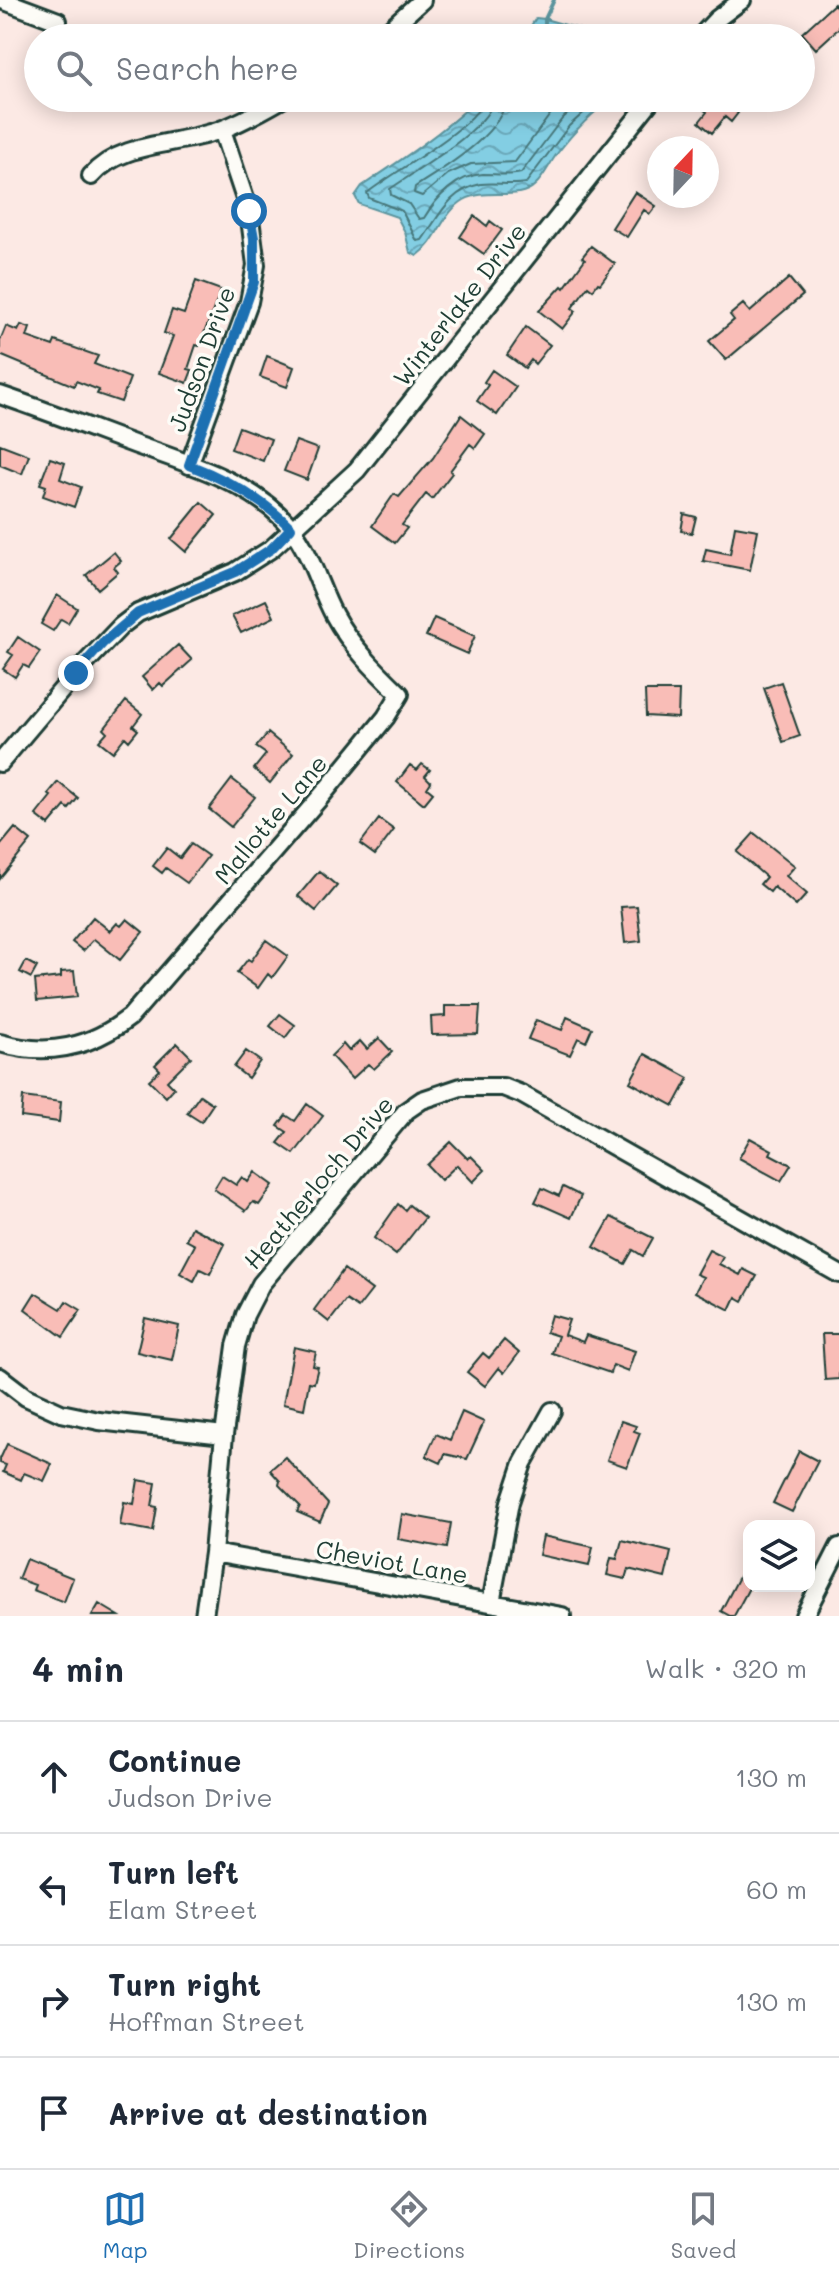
<!DOCTYPE html>
<meta charset="utf-8">
<style>
body{margin:0;font-family:Mali,sans-serif;background:#f2f2f3;color:#1f2937}
.controls{position:absolute;right:24px;bottom:24px;display:grid;overflow:hidden;border-radius:16px;box-shadow:0 4px 20px #0003}
.controls button{width:72px;height:72px;display:grid;place-items:center;padding:0;border:0;border-bottom:2px solid #e0e1e3;background:#fff;color:#1f2937;font:40px sans-serif}
.compass{position:absolute;left:647px;top:136px;width:72px;height:72px;border-radius:50%;background:#fff;box-shadow:0 4px 20px #0003;rotate:22deg}
.stop{position:absolute;width:24px;height:24px;margin:-18px;border:6px solid #1f6fb2;border-radius:50%;background:#fff}
.stop.end{background:#1f6fb2;border-color:#fff;box-shadow:0 2px 8px #0008}
.list{margin:0;padding:0;list-style:none}
h2{display:flex;justify-content:space-between;align-items:center;height:104px;margin:0;padding:0 32px;font-size:34px}
h2 small{font-size:26px;font-weight:400;color:#747a83}
.list li{display:grid;grid-template-columns:52px 1fr auto;gap:24px;align-items:center;box-sizing:border-box;height:112px;padding:0 32px;border-top:2px solid #e0e1e3}
.list b{display:block;font-size:30px;white-space:nowrap}
.list p{margin:0;font-size:26px;white-space:nowrap;color:#747a83}
.list em{font-size:26px;font-style:normal;color:#747a83}
.icon{flex:none;width:44px;height:44px;fill:none;stroke:currentColor;stroke-width:2;stroke-linecap:round;stroke-linejoin:round}
.map{position:relative;flex:none;width:839px;height:1616px;overflow:hidden}
.search{position:absolute;background:#fff;box-shadow:0 4px 20px #0003;left:24px;right:24px;top:24px;height:88px;display:flex;align-items:center;gap:20px;box-sizing:border-box;padding:0 28px;border-radius:44px;color:#747a83;font-size:30px}
.sheet{height:552px;background:#fff}
nav{display:flex;justify-content:space-around;align-items:center;box-sizing:border-box;height:112px;border-top:2px solid #e0e1e3;background:#fff;font-size:22px;color:#747a83}
nav a{display:grid;justify-items:center;gap:4px}
nav .on{color:#1f6fb2}
.map>svg:first-child{display:block}
.water{fill:url(#water-waves);stroke:#5b949d;stroke-width:2}
.lines{fill:none;stroke-linecap:round;stroke-linejoin:round}
.shore{stroke:#47777a;stroke-width:2}
.stream{stroke:#5b949d;stroke-width:4}
.building{fill:#f9bdb7;stroke:#1f3d34;stroke-width:2}
.minor-casing{stroke:#1f3d34;stroke-width:22}
.minor{stroke:#fdfcf7;stroke-width:16}
.route{stroke:#1f6fb2;stroke-width:10}
.labels{text-anchor:middle;dominant-baseline:central;stroke-width:7;stroke-linejoin:round;paint-order:stroke}
.street-label{font-size:24px;fill:#1f3d34;stroke:#fdfcf7}
</style>
<div class="map">
<svg width="839" height="1616" viewBox="0 0 839 1616">
<defs>
<pattern id="water-waves" width="16" height="10" patternUnits="userSpaceOnUse" patternTransform="scale(2)"><rect width="16" height="10" fill="#83cee3"/><path d="M0 5q4-4 8 0t8 0" fill="none" stroke="#6ba8b9"/></pattern>
</defs>
<rect width="100%" height="100%" fill="#fce9e4"/>
<filter id="ink" filterUnits="userSpaceOnUse"><feTurbulence type="fractalNoise" baseFrequency=".0125" numOctaves="2"/><feDisplacementMap in="SourceGraphic" scale="16" xChannelSelector="R" yChannelSelector="G"/><feConvolveMatrix kernelMatrix="1 2 1 2 8 2 1 2 1" color-interpolation-filters="sRGB"/></filter>
<g filter="url(#ink)">
<path class="water" d="M536 18 545 19 611 38H523Z
M479 98H613C591 113 572 134 556 155 549 165 544 177 535 185 518 202 486 187 464 200 442 213 438 241 417 256L410 252 405 232 397 217 359 204 355 196 362 186C403 159 443 132 479 98Z"/>
<g class="lines">
<path class="shore" d="M484 98C481 124 390 174 367 193L369 198 402 211 417 241 422 240C439 217 449 190 481 184 496 182 511 186 526 183L569 126 600 98
M494 98C492 127 414 172 390 189L391 195 409 204 419 219 424 218C436 198 457 175 483 174 496 174 508 176 521 173L562 119 585 98
M506 98C504 133 442 169 415 187L414 193 422 196 448 174 471 164 515 162 552 112 567 98"/>
<path class="stream" d="M545 24V19L554 0"/>
</g>
<path class="building" d="M834 4 839 10V28L816 49 802 33Z
M712 98H740L732 108 738 113 731 122 725 117 712 133 699 122 707 112 703 109Z
M635 192 656 206 650 214 644 210 627 237 612 228Z
M474 216 487 226 490 221 502 230 484 254 460 237Z
M591 246 615 264 600 284 598 283 593 290 588 286 572 308 576 311 562 329 539 311 562 286 564 288 585 259 582 257Z
M789 278 803 295 726 360 709 341 734 320 730 315 743 304 750 312Z
M196 281 221 290 199 346 196 345 188 369 192 370 187 383 159 373 173 336 164 333 172 310 184 314Z
M21 325 30 328 27 337 53 346 55 341 98 356 94 364 130 378 121 402 97 394 99 390 76 381 74 386 0 355V341L6 326 18 331Z
M526 327 550 345 535 364 531 360 525 368 507 355Z
M267 356 294 367 287 387 260 377Z
M492 370 516 387 497 415 477 401 488 385 484 382Z
M461 415 485 434 475 448 470 444 450 471 452 473 432 499 426 494 402 525 407 528 395 543 372 526 394 494 399 497 433 458Z
M239 427 271 439 263 461 231 449Z
M296 441 318 449 307 480 284 471Z
M0 444 29 455 22 474 0 465Z
M50 458 65 463 60 479 81 487 74 507 43 496 46 486 40 484Z
M201 502 216 515 186 552 171 539Z
M684 514 696 517 692 533 681 531Z
M735 526 758 530 750 570 703 561 706 549 730 554Z
M114 552 121 561 114 567 118 572 98 589 86 575Z
M57 595 77 608 68 623 61 619 53 631 41 624Z
M266 600 274 617 241 633 232 616Z
M434 618 475 636 467 654 426 636Z
M18 637 40 652 29 668 23 665 15 677 3 669 13 655 8 652Z
M178 645 192 660 163 686 160 683 153 690 142 677Z
M781 682 800 736 783 742 764 688Z
M645 691H679L678 718 646 716Z
M126 701 142 714 133 726 138 730 129 741 125 737 113 752 99 741 107 732 104 729Z
M268 733 293 754 270 783 254 769 266 754 256 747Z
M422 764 430 770 425 776 431 782 427 788 433 793 424 804 397 782 410 765 417 770Z
M232 779 255 797 231 827 209 809Z
M58 782 78 798 69 809 65 806 49 825 36 815 51 796 48 794Z
M379 819 394 830 375 855 360 844Z
M15 828 31 841 0 879V846Z
M754 833 795 866 786 876 807 894 796 906 774 887 770 892 760 884 766 877 737 852Z
M191 844 208 856 187 883 166 868 162 873 153 866 167 848 180 858Z
M319 871 337 886 316 911 298 896Z
M637 906 641 941 625 943 621 907Z
M93 917 110 931 117 923 121 926 127 919 143 932 120 960 94 939 83 951 72 942Z
M266 940 288 956 272 978 268 974 258 988 237 973 248 959 251 961Z
M26 961 37 967 31 978 20 972Z
M74 971 77 997 37 1001 35 980 61 977V972Z
M445 1006H480L478 1034 432 1035 431 1017 445 1016Z
M280 1014 295 1025 285 1038 270 1026Z
M567 1017 592 1028 586 1042 578 1038 570 1055 528 1039 536 1020 562 1030Z
M379 1038 392 1052 374 1069 368 1064 352 1079 331 1056 343 1044 349 1051 360 1041 367 1049Z
M177 1043 191 1057 167 1081 174 1088 166 1097 149 1080 160 1070 155 1065Z
M246 1051 260 1061 248 1078 234 1067Z
M645 1054 689 1078 674 1106 630 1082Z
M200 1095 213 1104 201 1122 187 1113Z
M23 1097 61 1102 59 1122 21 1117Z
M307 1104 323 1116 294 1154 278 1143 287 1132 278 1126 286 1115 295 1121Z
M750 1138 772 1150 770 1154 791 1165 781 1181 739 1158Z
M451 1142 468 1159 471 1156 485 1170 473 1182 457 1165 441 1180 427 1165Z
M255 1172 273 1185 259 1205 253 1202 246 1211 214 1189 222 1176 236 1185 242 1177 248 1182Z
M563 1187 581 1196 571 1218 535 1202 542 1188 559 1196Z
M398 1204 405 1210 409 1205 425 1218 396 1255 374 1238Z
M611 1217 653 1238 643 1256 633 1250 625 1264 594 1247Z
M192 1227 225 1244 210 1274 200 1269 194 1281 180 1273 195 1245 186 1240Z
M709 1250 723 1257 719 1264 740 1275 743 1269 757 1276 743 1301 736 1297 730 1310 695 1292 703 1277 696 1274Z
M344 1269 372 1290 358 1308 346 1300 329 1322 314 1310Z
M35 1293 61 1309 66 1301 81 1310 63 1337 25 1309Z
M551 1315 569 1320 564 1335 583 1342 586 1335 635 1351 628 1371 613 1365 610 1373 552 1353 558 1336 546 1332Z
M145 1318 179 1326 172 1360 137 1352Z
M822 1334H839V1379L825 1380Z
M504 1340 519 1353 504 1373 499 1368 485 1386 467 1372 483 1353 489 1358Z
M294 1347 316 1352 313 1366 318 1367 314 1383 309 1382 304 1409 283 1404Z
M462 1412 484 1422 467 1459 445 1454 441 1463 426 1456 436 1434 450 1440Z
M621 1421 636 1426 634 1431 640 1433 627 1467 607 1460Z
M7 1444 52 1464 44 1481 24 1473 21 1480 3 1472 6 1465 0 1463V1459Z
M799 1451 818 1461 792 1512 773 1503Z
M285 1457 328 1504 320 1522 297 1512 300 1506 279 1485 280 1481 270 1470Z
M138 1480 156 1483 152 1506 157 1507 153 1531 120 1525 124 1502 134 1504Z
M402 1514 451 1523 447 1548 398 1539Z
M543 1536 593 1547 589 1566 539 1555Z
M622 1540 671 1552 665 1578 628 1569 625 1579 607 1575 611 1558 617 1559Z
M749 1558V1588L734 1616H730L721 1611Z
M26 1559 73 1578 64 1602 33 1590 35 1585 18 1579Z
M99 1604 119 1616H92Z"/>
<g class="lines">
<g class="minor-casing">
<path id="minor" d="M2 0 58 21
M380 38 422 0
M699 38 717 19 742 0
M91 176C122 140 181 146 223 129 244 121 265 109 284 98
M0 395C44 410 88 427 131 443 185 463 253 481 291 528 311 553 319 587 334 615 350 645 376 671 400 694L386 717 323 794 130 1017C90 1048 48 1057 0 1043
M189 465 249 302 256 265 249 211 222 130
M0 763 76 673 121 626 138 613 235 572 271 549 357 470 653 98
M0 1377 26 1397 61 1413 99 1421 224 1435
M213 1553 562 1616
M491 1603 510 1502 523 1463 552 1411
M204 1616 213 1553 224 1435 236 1346 245 1315 261 1284 406 1111 422 1100 461 1087H503L521 1094 839 1274
M804 1616 839 1547"/>
</g>
<use href="#minor" class="minor"/>
</g>
</g>
<g class="lines" filter="url(#ink)">
<path class="route" d="M76 673 103 643 138 613 235 572 271 549 291 528C262 499 228 480 189 465L254 282V238L249 211"/>
</g>
<g class="labels">
<g class="street-label">
<text transform="translate(459 304) rotate(-52)">Winterlake Drive</text>
<text transform="translate(201 359) rotate(-70)">Judson Drive</text>
<text transform="translate(270 819) rotate(-50)">Mallotte Lane</text>
<text transform="translate(318 1182) rotate(-50)">Heatherloch Drive</text>
<text transform="translate(392 1561) rotate(10)">Cheviot Lane</text>
</g>
</g>
</svg>
<div class="controls">
<button><svg class="icon" aria-label="layers" viewBox="0 0 24 24"><path d="M12 4l9 5-9 5-9-5zM3 14l9 5 9-5"/></svg></button>
</div>
<svg class="compass" viewBox="-18 -18 36 36"><path d="M0-13l5 13h-10z" fill="#e53935"/><path d="M0 13l5-13h-10z" fill="#747a83"/></svg>
<div class="stop" style="left:249px;top:211px"></div>
<div class="stop end" style="left:76px;top:673px"></div>
<div class="search"><svg class="icon" aria-label="search" viewBox="0 0 24 24"><circle cx="10" cy="10" r="6"/><path d="M15 15l6 6"/></svg>Search here</div>
</div>
<section class="sheet">
<h2>4 min<small>Walk · 320 m</small></h2>
<ul class="list">
<li><svg class="icon" aria-label="ahead" viewBox="0 0 24 24"><path d="M12 20V5M6 11l6-6 6 6"/></svg><div><b>Continue</b><p>Judson Drive</p></div><em>130 m</em></li>
<li><svg class="icon" aria-label="left" viewBox="0 0 24 24"><path d="M17 20v-9H6M10 6l-5 5 5 5"/></svg><div><b>Turn left</b><p>Elam Street</p></div><em>60 m</em></li>
<li><svg class="icon" aria-label="right" viewBox="0 0 24 24"><path d="M7 20v-9h11M14 6l5 5-5 5"/></svg><div><b>Turn right</b><p>Hoffman Street</p></div><em>130 m</em></li>
<li><svg class="icon" aria-label="arrive" viewBox="0 0 24 24"><path d="M6 21V4h12l-3 4 3 4H6"/></svg><div><b>Arrive at destination</b></div></li>
</ul>
</section>
<nav>
<a class="on"><svg class="icon" aria-label="map" viewBox="0 0 24 24"><path d="M3 6l6-2 6 2 6-2v14l-6 2-6-2-6 2zM9 4v14M15 6v14"/></svg>Map</a>
<a><svg class="icon" aria-label="directions" viewBox="0 0 24 24"><path d="M12 3l9 9-9 9-9-9zM9 14v-3h6M13 9l2 2-2 2"/></svg>Directions</a>
<a><svg class="icon" aria-label="saved" viewBox="0 0 24 24"><path d="M7 4h10v16l-5-4-5 4z"/></svg>Saved</a>
</nav>
